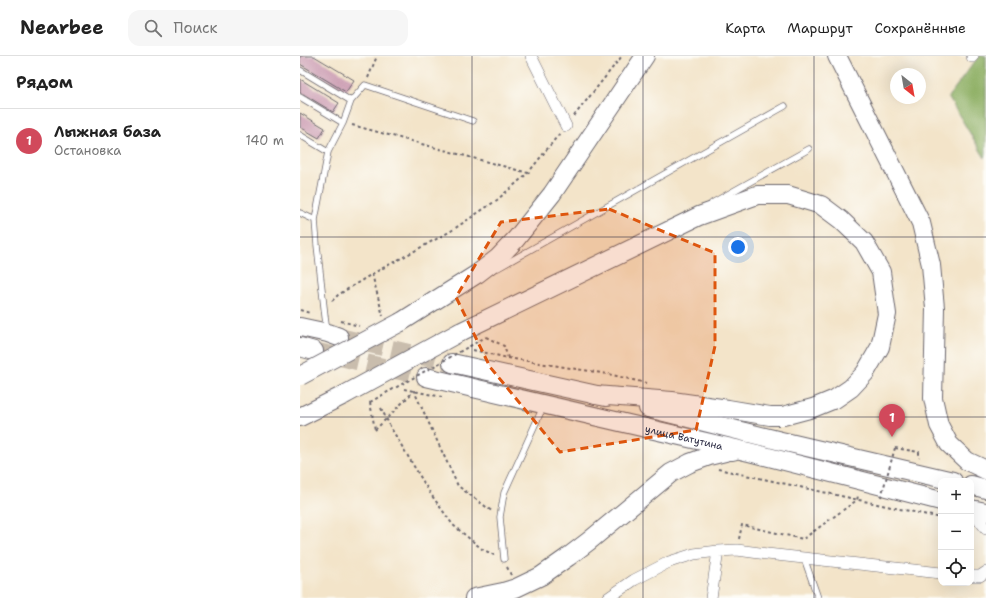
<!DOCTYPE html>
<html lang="ru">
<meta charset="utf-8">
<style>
body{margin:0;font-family:"Shantell Sans",sans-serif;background:#f6f6f6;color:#222}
.controls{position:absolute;right:12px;bottom:12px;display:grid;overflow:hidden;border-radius:8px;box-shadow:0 4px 16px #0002}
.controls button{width:36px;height:36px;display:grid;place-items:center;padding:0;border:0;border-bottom:1px solid #e0e0e0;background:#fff;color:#222;font:20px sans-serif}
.compass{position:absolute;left:590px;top:12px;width:36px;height:36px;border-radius:50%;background:#fff;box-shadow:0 4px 16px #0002;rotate:149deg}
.you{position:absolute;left:438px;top:191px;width:14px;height:14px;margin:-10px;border:3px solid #fff;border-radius:50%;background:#1a73e8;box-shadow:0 0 0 6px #1a73e833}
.badge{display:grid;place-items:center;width:26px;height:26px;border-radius:50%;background:#d1495b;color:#fff;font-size:13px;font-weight:700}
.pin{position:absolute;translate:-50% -33px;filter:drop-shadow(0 1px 2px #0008)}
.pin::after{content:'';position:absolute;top:21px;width:14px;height:12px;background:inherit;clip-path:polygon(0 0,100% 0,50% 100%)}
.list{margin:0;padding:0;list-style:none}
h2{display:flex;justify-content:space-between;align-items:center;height:52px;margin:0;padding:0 16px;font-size:17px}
h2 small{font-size:13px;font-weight:400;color:#767676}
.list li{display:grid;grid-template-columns:26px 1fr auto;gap:12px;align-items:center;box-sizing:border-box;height:64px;padding:0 16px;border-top:1px solid #e0e0e0}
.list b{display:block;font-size:15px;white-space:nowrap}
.list p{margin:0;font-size:13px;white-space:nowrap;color:#767676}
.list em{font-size:13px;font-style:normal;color:#767676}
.icon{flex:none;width:22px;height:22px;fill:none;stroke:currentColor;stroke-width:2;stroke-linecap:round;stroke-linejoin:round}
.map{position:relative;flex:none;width:686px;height:542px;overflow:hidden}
header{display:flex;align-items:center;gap:24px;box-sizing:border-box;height:56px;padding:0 20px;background:#fff;border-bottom:1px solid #e0e0e0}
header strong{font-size:19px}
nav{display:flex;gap:22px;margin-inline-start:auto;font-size:14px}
.search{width:280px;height:36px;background:#f6f6f6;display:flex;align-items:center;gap:10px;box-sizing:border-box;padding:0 14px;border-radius:12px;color:#767676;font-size:15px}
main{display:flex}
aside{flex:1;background:#fff}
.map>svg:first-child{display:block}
.forest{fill:#8cae62;stroke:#57684e}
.building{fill:#cc9eb3}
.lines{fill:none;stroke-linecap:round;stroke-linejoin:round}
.primary-tunnel{stroke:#c9bdad;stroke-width:18;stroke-dasharray:18 9;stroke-linecap:butt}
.service-casing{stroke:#6b666d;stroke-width:7}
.minor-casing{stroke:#6b666d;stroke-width:12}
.primary-casing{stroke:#6b666d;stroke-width:20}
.path{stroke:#6b666d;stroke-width:2;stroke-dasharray:3 3;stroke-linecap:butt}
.service{stroke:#fff;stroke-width:5.5}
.minor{stroke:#fff;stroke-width:11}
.primary{stroke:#fff;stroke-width:18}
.primary-bridge-casing{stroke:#6b666d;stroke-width:20;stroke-linecap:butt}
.path-bridge{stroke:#6b666d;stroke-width:2;stroke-dasharray:3 3;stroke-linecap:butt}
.primary-bridge{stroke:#fff;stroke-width:18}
.marked{fill:#de560e;fill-opacity:0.2;stroke:#de560e;stroke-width:3;stroke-dasharray:8 5;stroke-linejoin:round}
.grid{fill:none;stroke:#22223b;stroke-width:1;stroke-opacity:0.55}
.labels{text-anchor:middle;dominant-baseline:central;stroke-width:3;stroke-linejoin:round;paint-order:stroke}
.street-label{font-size:10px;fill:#22223b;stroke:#fdfcf7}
</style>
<header>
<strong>Nearbee</strong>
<div class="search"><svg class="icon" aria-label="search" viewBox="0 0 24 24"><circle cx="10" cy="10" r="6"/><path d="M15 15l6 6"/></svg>Поиск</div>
<nav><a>Карта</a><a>Маршрут</a><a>Сохранённые</a></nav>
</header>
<main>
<aside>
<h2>Рядом<small></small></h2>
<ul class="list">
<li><span class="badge">1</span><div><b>Лыжная база</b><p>Остановка</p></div><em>140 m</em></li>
</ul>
</aside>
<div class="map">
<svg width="686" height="542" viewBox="0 0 686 542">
<rect width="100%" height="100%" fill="#fdfcf7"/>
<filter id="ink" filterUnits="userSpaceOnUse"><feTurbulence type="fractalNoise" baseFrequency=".025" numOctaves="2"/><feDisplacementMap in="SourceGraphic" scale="8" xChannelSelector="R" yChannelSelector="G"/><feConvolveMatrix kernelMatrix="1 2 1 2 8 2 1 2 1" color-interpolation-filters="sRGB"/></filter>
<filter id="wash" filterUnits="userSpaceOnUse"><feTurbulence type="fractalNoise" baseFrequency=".012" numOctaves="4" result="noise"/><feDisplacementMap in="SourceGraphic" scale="16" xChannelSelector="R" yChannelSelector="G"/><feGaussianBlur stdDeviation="0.9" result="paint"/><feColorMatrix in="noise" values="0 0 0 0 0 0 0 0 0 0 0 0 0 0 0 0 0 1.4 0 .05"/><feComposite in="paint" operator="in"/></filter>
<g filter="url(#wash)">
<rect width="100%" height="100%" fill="#f3e4c9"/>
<path class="forest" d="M679 0H686V97L685 102 648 41Z"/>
<g id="blocks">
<path class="building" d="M0 0H14L54 24 46 36 0 8Z
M0 23 39 47 33 56 0 36Z
M0 57 25 72 19 82 0 71Z"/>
</g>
</g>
<g filter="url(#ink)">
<use href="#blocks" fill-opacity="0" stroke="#6b666d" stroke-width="1"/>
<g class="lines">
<path class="primary-tunnel" d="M39 281 152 307
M14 295 126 321"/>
<g class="service-casing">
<path id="service" d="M0 14 51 45
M0 41 43 67
M0 79 28 96
M412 147 509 93
M0 157 15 164
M198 212 485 50
M27 275 25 260 17 189 15 164 28 96 43 67 51 45 65 29 173 65
M504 502 518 542
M204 503 200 461 204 437 243 351"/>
</g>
<g class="minor-casing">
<path id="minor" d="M231 0 266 70
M672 1 673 0
M671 453 686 473
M671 520H680L686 516
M308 542 334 524 369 506 394 498 418 495 437 494 467 498 641 517
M411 542 418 495"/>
</g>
<g class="primary-casing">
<g id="primary">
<path d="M537 0 621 167 631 209 635 252 633 342 639 369 649 388 667 405 686 414"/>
<path d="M101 266 177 218 198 202 216 183 252 138 345 0"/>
<path d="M0 271 28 277 39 281"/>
<path d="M160 276 399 160 457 139H488L521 149 541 164 564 186 581 216 587 258 580 291 565 317 551 332 535 343 513 352 483 360H470L428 353 372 345 295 339"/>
<path d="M0 291 14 295"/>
<path d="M152 307 306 341"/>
<path id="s1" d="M126 321 449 396 641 445"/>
<path d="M348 352 481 385 653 425"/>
<path d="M0 361 44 339"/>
<path d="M671 429 686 433"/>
<path d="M671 453 686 456"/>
<path d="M174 542 203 536 216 532 241 520 268 501 289 485 371 417 390 407 409 400 429 395H433"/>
</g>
</g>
<path class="path" d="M68 22 77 0
M274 60 322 0
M52 69 228 117
M72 218 83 260
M32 245 38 239 72 218 151 175 197 144 228 117 260 77
M0 254 10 257
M41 265 59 270
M186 281 204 290 208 302
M173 294 208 302 308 318 346 327
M104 333 142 341
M70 346 75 374
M81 352 91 372 130 437 153 469 182 493 196 500
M75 374 114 335 158 430 193 456
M595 392 619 396V402
M418 413 641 462
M439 483 442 469 503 483 557 444 558 440
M207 511 211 519"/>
<use href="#service" class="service"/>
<use href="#minor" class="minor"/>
<use href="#primary" class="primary"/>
<g class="primary-bridge-casing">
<path id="primary-bridge" d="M0 320 101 266
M44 339 160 276"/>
</g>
<path class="path-bridge" d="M70 346 186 281
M581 441 595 392"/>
<use href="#primary-bridge" class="primary-bridge"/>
</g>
</g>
<path class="marked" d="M309 153 415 197V290L396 374 260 396 190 311 156 241 201 166Z"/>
<path class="grid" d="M172 0V542M343 0V542M514 0V542M0 181H686M0 361H686"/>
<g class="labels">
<g class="street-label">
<text stroke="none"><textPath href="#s1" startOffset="265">улица Ватутина</textPath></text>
</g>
</g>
</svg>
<div class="controls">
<button>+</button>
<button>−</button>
<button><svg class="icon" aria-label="locate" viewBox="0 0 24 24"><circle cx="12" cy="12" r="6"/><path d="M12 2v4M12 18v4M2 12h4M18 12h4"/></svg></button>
</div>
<svg class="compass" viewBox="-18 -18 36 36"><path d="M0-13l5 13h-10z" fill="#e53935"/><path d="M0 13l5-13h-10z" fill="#767676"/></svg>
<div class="you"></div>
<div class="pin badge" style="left:592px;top:381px">1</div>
</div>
</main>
